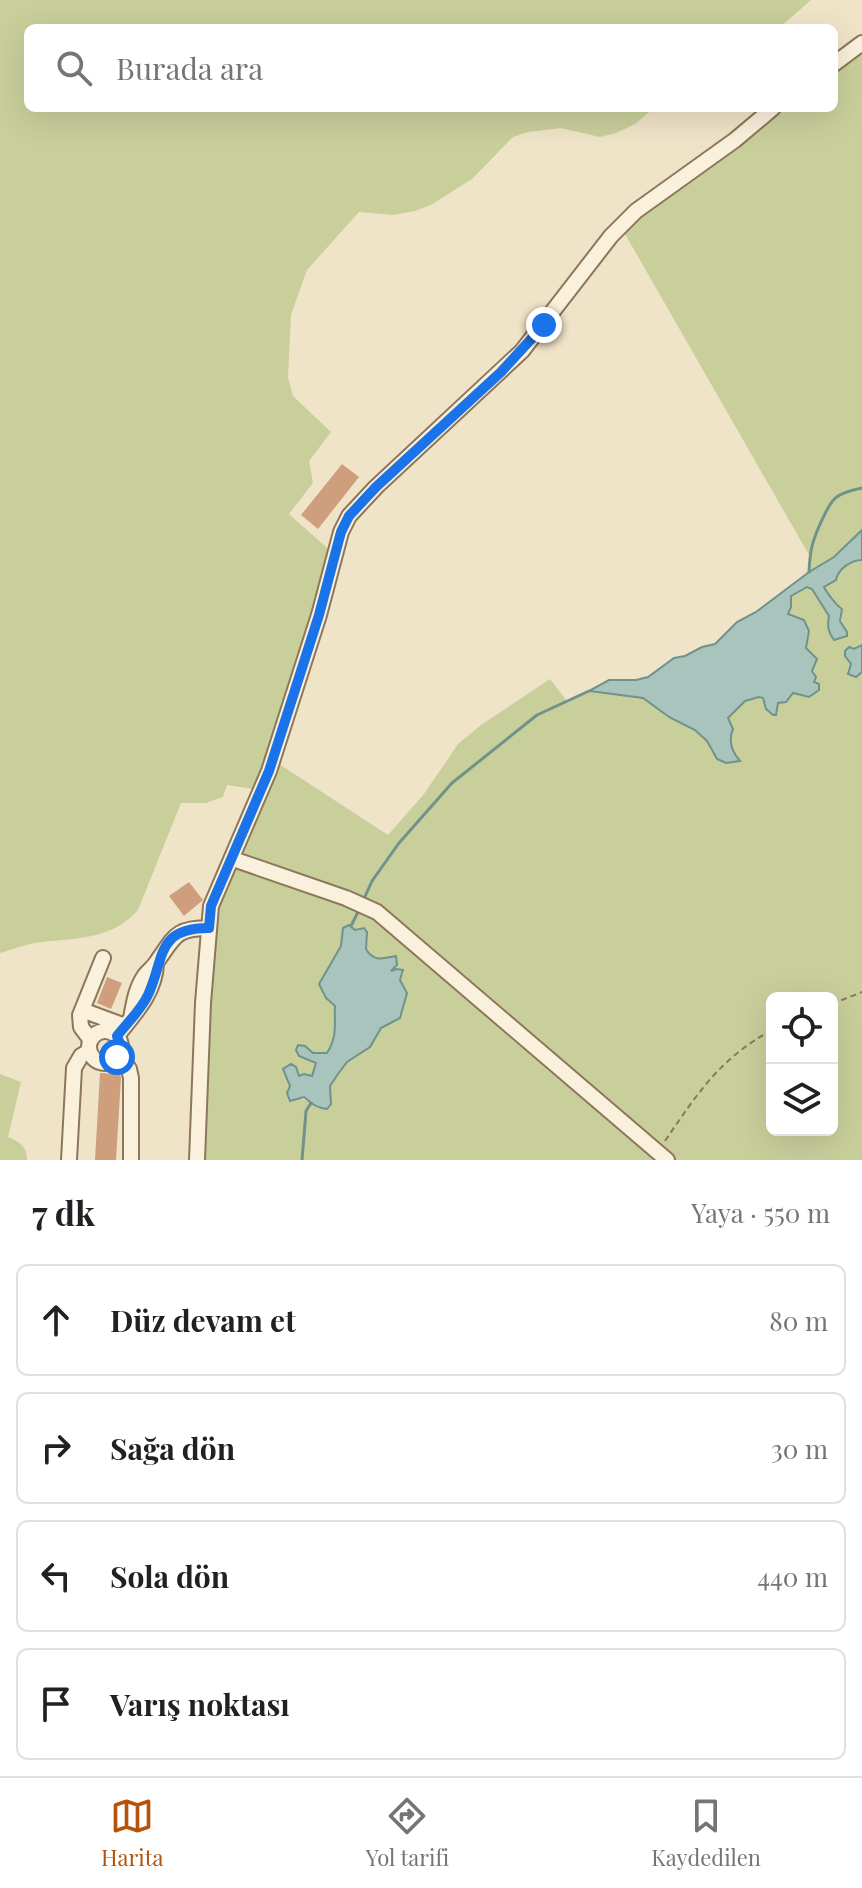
<!DOCTYPE html>
<html lang="tr">
<meta charset="utf-8">
<style>
body{margin:0;font-family:"Playfair Display",serif;background:#f6f6f6;color:#202124}
.controls{position:absolute;right:24px;bottom:24px;display:grid;overflow:hidden;border-radius:12px;box-shadow:0 8px 32px #0002}
.controls button{width:72px;height:72px;display:grid;place-items:center;padding:0;border:0;border-bottom:2px solid #e0e0e0;background:#fff;color:#202124;font:40px sans-serif}
.stop{position:absolute;width:24px;height:24px;margin:-18px;border:6px solid #1a73e8;border-radius:50%;background:#fff}
.stop.end{background:#1a73e8;border-color:#fff;box-shadow:0 2px 8px #0008}
.list{margin:0;padding:0;list-style:none}
h2{display:flex;justify-content:space-between;align-items:center;height:104px;margin:0;padding:0 32px;font-size:34px}
h2 small{font-size:26px;font-weight:400;color:#757577}
.list li{display:grid;grid-template-columns:52px 1fr auto;gap:24px;align-items:center;box-sizing:border-box;height:112px;margin:0 16px 16px;padding:0 16px;border:2px solid #e0e0e0;border-radius:12px}
.list b{display:block;font-size:30px;white-space:nowrap}
.list em{font-size:26px;font-style:normal;color:#757577}
.icon{flex:none;width:44px;height:44px;fill:none;stroke:currentColor;stroke-width:2;stroke-linecap:round;stroke-linejoin:round}
.map{position:relative;flex:none;width:862px;height:1160px;overflow:hidden}
.search{position:absolute;background:#fff;box-shadow:0 8px 32px #0002;left:24px;right:24px;top:24px;height:88px;display:flex;align-items:center;gap:20px;box-sizing:border-box;padding:0 28px;border-radius:12px;color:#757577;font-size:30px}
.sheet{height:616px;background:#fff}
nav{display:flex;justify-content:space-around;align-items:center;box-sizing:border-box;height:112px;border-top:2px solid #e0e0e0;background:#fff;font-size:22px;color:#757577}
nav a{display:grid;justify-items:center;gap:4px}
nav .on{color:#b45309}
.map>svg:first-child{display:block}
.green{fill:#c9cf9b;fill-rule:evenodd}
.water{fill:#a9c4bc;stroke:#6f938a;stroke-width:2}
.lines{fill:none;stroke-linecap:round;stroke-linejoin:round}
.stream{stroke:#6f938a;stroke-width:3}
.building{fill:#cf9f7d}
.minor-casing{stroke:#8d765c;stroke-width:18}
.path{stroke:#8d765c;stroke-width:2;stroke-dasharray:6 4;stroke-linecap:butt}
.minor{stroke:#faf1dc;stroke-width:14}
.route{stroke:#1a73e8;stroke-width:10}
</style>
<div class="map">
<svg width="862" height="1160" viewBox="0 0 862 1160">
<rect width="100%" height="100%" fill="#f0e4c8"/>
<path class="green" d="M0 0H811L779 28H28V108H654L635 124 616 133 600 137 561 128 528 132 513 137 472 179 431 205 415 211 393 215 359 212 307 270 291 315 288 377 293 396 331 432 309 461 313 483 289 514 335 555 273 760 388 835 424 794 458 744 481 725 550 679 567 701 589 691 643 698 669 717 695 730 707 741 712 753 739 761C735 754 727 742 732 732L728 718 745 701 759 697 776 714 778 703H781L793 693 809 697 816 693 813 664 806 648 809 631 804 620 788 614 791 607V596L808 587 812 589 829 616 842 626V609C836 605 827 594 824 587L849 564 862 560V1160H197L211 906 260 790 227 785 223 797 206 803H181L138 910C113 939 77 938 43 942 29 943 14 949 0 953ZM345 926H350L366 942C366 962 382 958 397 958V965L391 972 404 973 400 980 407 993 400 1017 381 1028 370 1047 347 1063 330 1086 329 1096 323 1109 299 1097 292 1101 287 1077 296 1067 297 1075 299 1076 304 1074 312 1076 316 1068 314 1060 299 1056 305 1046 313 1053H328C338 1035 334 1025 335 1006L324 994 320 982 341 946ZM772 998H832V1130H772Z
M862 43V530L834 557 809 572V555L621 227 773 108H834V64Z
M0 1074 21 1082 8 1137C20 1142 27 1146 27 1160H0Z"/>
<path class="water" d="M862 530V560C851 560 838 569 836 580L824 587C827 593 836 605 842 609L840 621 847 632V636L834 640C828 632 827 626 829 616L812 589 807 587 791 596V607L788 614 804 620 809 631 806 648 817 659 812 671 816 677 814 682 819 684V690L809 697 793 693 786 702 778 703 776 715H773L766 709 763 698 759 697 745 701 728 718 733 729C728 741 732 752 740 761L726 763 717 759 707 741 695 730 669 717 643 698 589 691 609 680H636L648 677 674 658 685 656 702 647 715 644 737 622 756 612 809 572 834 557Z
M862 645V672L856 677 848 674 851 664 845 656V651L849 647 854 649Z
M349 925 355 930 364 928 367 932 366 949C374 963 384 958 396 956L397 965 391 971 397 969 403 970 400 980 407 993 400 1018 381 1028 370 1047 347 1062 338 1074 330 1086 331 1104 327 1109C317 1108 312 1104 304 1097L290 1101 287 1093 290 1086 283 1069 291 1064 296 1067 299 1076 304 1074 312 1076 316 1063 299 1056 296 1050 298 1045 305 1046 313 1053H327C338 1035 334 1025 335 1006L326 998 319 984 341 946 343 928Z"/>
<g class="lines">
<path class="stream" d="M809 572C810 550 812 542 821 522 833 497 834 494 862 488
M363 901 372 881 399 843 452 783 537 715 589 691
M351 926 360 908
M302 1160 306 1111 311 1103"/>
</g>
<path class="building" d="M342 464 359 477 318 529 301 515Z
M189 882 203 900 184 916 169 896Z
M107 977 122 983 111 1009 97 1003Z
M100 1073 120 1074 121 1078 116 1160H95Z"/>
<g class="lines">
<g class="minor-casing">
<path id="minor" d="M834 64 862 43
M233 859 346 898 377 912 667 1160
M82 1010 125 1026
M131 1018C134 1002 136 988 145 975 149 970 155 966 158 960 175 936 176 928 209 928
M89 1047a16 16 0 1 1 32 0a16 16 0 1 1-32 0Z
M117 1036C134 1014 155 993 156 964
M90 1039 81 1027 80 1015 103 958
M119 1054 129 1069 131 1078V1160
M69 1160 74 1068 81 1056 89 1051
M197 1160 203 1003 211 906 269 771 319 615 341 532 349 516 376 487 522 351 611 236 636 211 735 140 773 108"/>
</g>
<path class="path" d="M832 1004 862 992
M665 1141C697 1094 720 1058 772 1030"/>
<use href="#minor" class="minor"/>
</g>
<g class="lines">
<path class="route" d="M117 1057 121 1046 117 1036C127 1023 141 1010 148 995 165 959 155 928 209 928L211 906 269 771 319 615 341 532 349 516 376 487 501 372 544 325"/>
</g>
</svg>
<div class="controls">
<button><svg class="icon" aria-label="locate" viewBox="0 0 24 24"><circle cx="12" cy="12" r="6"/><path d="M12 2v4M12 18v4M2 12h4M18 12h4"/></svg></button>
<button><svg class="icon" aria-label="layers" viewBox="0 0 24 24"><path d="M12 4l9 5-9 5-9-5zM3 14l9 5 9-5"/></svg></button>
</div>
<div class="stop" style="left:117px;top:1057px"></div>
<div class="stop end" style="left:544px;top:325px"></div>
<div class="search"><svg class="icon" aria-label="search" viewBox="0 0 24 24"><circle cx="10" cy="10" r="6"/><path d="M15 15l6 6"/></svg>Burada ara</div>
</div>
<section class="sheet">
<h2>7 dk<small>Yaya · 550 m</small></h2>
<ul class="list">
<li><svg class="icon" aria-label="ahead" viewBox="0 0 24 24"><path d="M12 20V5M6 11l6-6 6 6"/></svg><div><b>Düz devam et</b></div><em>80 m</em></li>
<li><svg class="icon" aria-label="right" viewBox="0 0 24 24"><path d="M7 20v-9h11M14 6l5 5-5 5"/></svg><div><b>Sağa dön</b></div><em>30 m</em></li>
<li><svg class="icon" aria-label="left" viewBox="0 0 24 24"><path d="M17 20v-9H6M10 6l-5 5 5 5"/></svg><div><b>Sola dön</b></div><em>440 m</em></li>
<li><svg class="icon" aria-label="arrive" viewBox="0 0 24 24"><path d="M6 21V4h12l-3 4 3 4H6"/></svg><div><b>Varış noktası</b></div></li>
</ul>
</section>
<nav>
<a class="on"><svg class="icon" aria-label="map" viewBox="0 0 24 24"><path d="M3 6l6-2 6 2 6-2v14l-6 2-6-2-6 2zM9 4v14M15 6v14"/></svg>Harita</a>
<a><svg class="icon" aria-label="directions" viewBox="0 0 24 24"><path d="M12 3l9 9-9 9-9-9zM9 14v-3h6M13 9l2 2-2 2"/></svg>Yol tarifi</a>
<a><svg class="icon" aria-label="saved" viewBox="0 0 24 24"><path d="M7 4h10v16l-5-4-5 4z"/></svg>Kaydedilen</a>
</nav>
